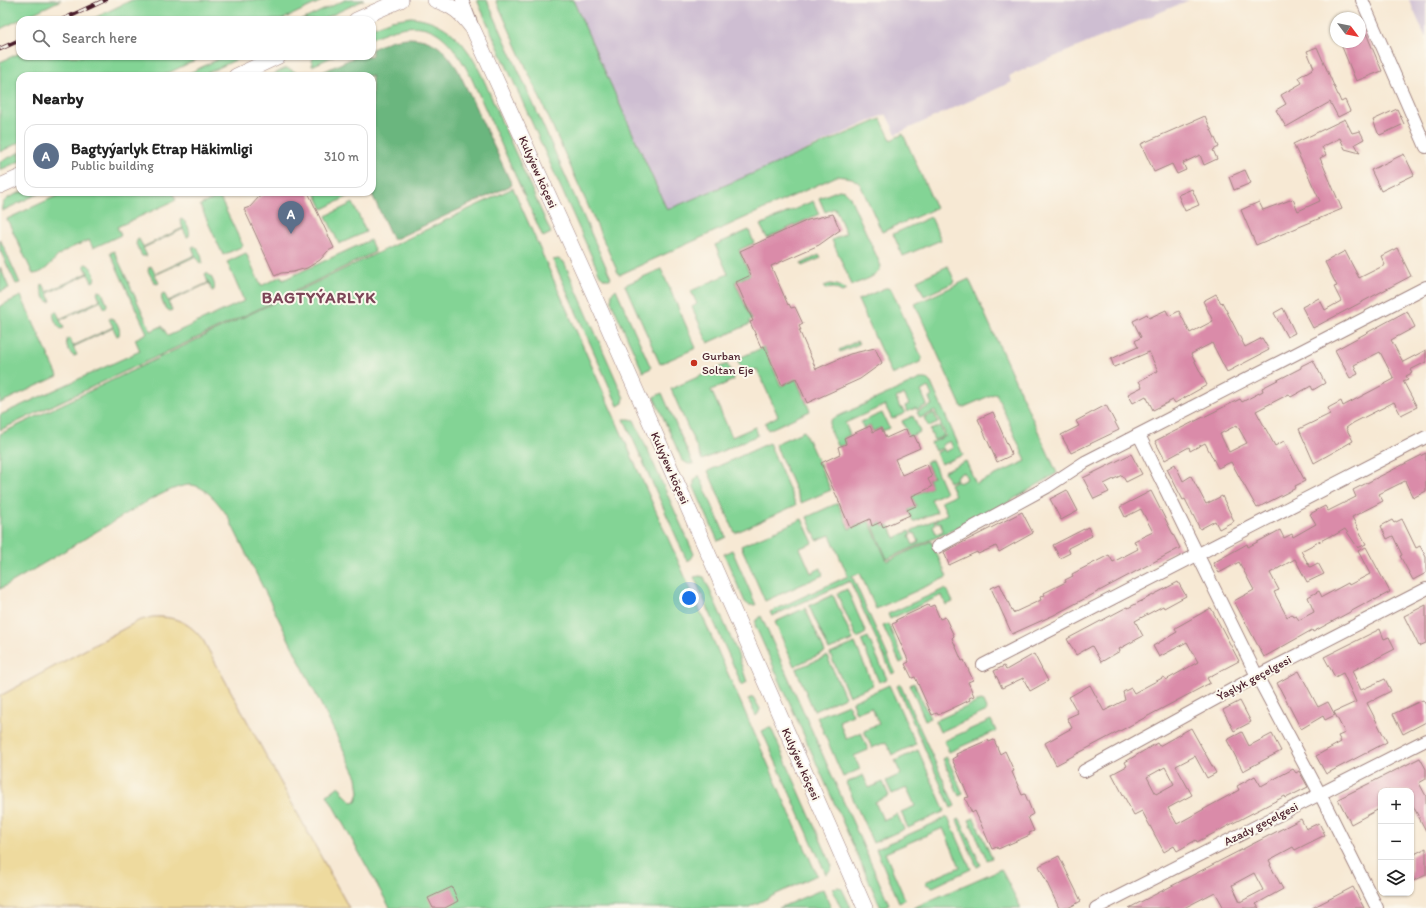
<!DOCTYPE html>
<meta charset="utf-8">
<style>
body{margin:0;font-family:Itim,sans-serif;background:#f2f2f2;color:#222}
.controls{position:absolute;right:12px;bottom:12px;display:grid;overflow:hidden;border-radius:8px;box-shadow:0 1px 3px #0004}
.controls button{width:36px;height:36px;display:grid;place-items:center;padding:0;border:0;border-bottom:1px solid #e0e0e0;background:#fff;color:#222;font:20px sans-serif}
.compass{position:absolute;left:1330px;top:12px;width:36px;height:36px;border-radius:50%;background:#fff;box-shadow:0 1px 3px #0004;rotate:122deg}
.you{position:absolute;left:689px;top:598px;width:14px;height:14px;margin:-10px;border:3px solid #fff;border-radius:50%;background:#1a73e8;box-shadow:0 0 0 6px #1a73e833}
.badge{display:grid;place-items:center;width:26px;height:26px;border-radius:50%;background:#0b8043;color:#fff;font-size:13px;font-weight:700}
.pin{position:absolute;translate:-50% -33px;filter:drop-shadow(0 1px 2px #0008)}
.pin::after{content:'';position:absolute;top:21px;width:14px;height:12px;background:inherit;clip-path:polygon(0 0,100% 0,50% 100%)}
.list{margin:0;padding:0;list-style:none}
h2{display:flex;justify-content:space-between;align-items:center;height:52px;margin:0;padding:0 16px;font-size:17px}
h2 small{font-size:13px;font-weight:400;color:#767676}
.list li{display:grid;grid-template-columns:26px 1fr auto;gap:12px;align-items:center;box-sizing:border-box;height:64px;margin:0 8px 8px;padding:0 8px;border:1px solid #e0e0e0;border-radius:12px}
.list b{display:block;font-size:15px;white-space:nowrap}
.list p{margin:0;font-size:13px;white-space:nowrap;color:#767676}
.list em{font-size:13px;font-style:normal;color:#767676}
.icon{flex:none;width:22px;height:22px;fill:none;stroke:currentColor;stroke-width:2;stroke-linecap:round;stroke-linejoin:round}
.map{position:relative;flex:none;width:1426px;height:908px;overflow:hidden}
.search{position:absolute;background:#fff;box-shadow:0 1px 3px #0004;left:16px;top:16px;width:360px;height:44px;display:flex;align-items:center;gap:10px;box-sizing:border-box;padding:0 14px;border-radius:12px;color:#767676;font-size:15px}
.panel{position:absolute;background:#fff;box-shadow:0 1px 3px #0004;left:16px;top:72px;width:360px;height:124px;border-radius:12px}
.map>svg:first-child{display:block}
.industrial{fill:#cebed2}
.green{fill:#83d495;stroke:#667a60}
.forest{fill:#6ab67e;stroke:#5a6a54}
.sand{fill:#eeda9e;stroke:#9c7c64}
.building{fill:#da8ba9;fill-rule:evenodd}
.lines{fill:none;stroke-linecap:round;stroke-linejoin:round}
.minor-casing{stroke:#a08480;stroke-width:14}
.tertiary-casing{stroke:#a08480;stroke-width:16}
.minor{stroke:#fff;stroke-width:12}
.tertiary{stroke:#fff;stroke-width:15}
.rail-casing{stroke:#4a1f2b;stroke-width:4.5}
.rail{stroke:#fbf7ec;stroke-width:3;stroke-dasharray:9;stroke-linecap:butt}
.poi-dot{fill:#c8321e;stroke:#fbf7ec;stroke-width:1.5}
.labels{text-anchor:middle;dominant-baseline:central;stroke-width:4;stroke-linejoin:round;paint-order:stroke}
.street-label{font-size:12px;fill:#4a1f2b;stroke:#fbf7ec}
.poi-label{font-size:12px;fill:#4a1f2b;stroke:#fbf7ec;text-anchor:start}
.district-label{font-size:16px;font-weight:bold;letter-spacing:1px;fill:#7c4557;stroke:#fbf7ec}
</style>
<div class="map">
<svg width="1426" height="908" viewBox="0 0 1426 908">
<rect width="100%" height="100%" fill="#fbf7ec"/>
<filter id="ink" filterUnits="userSpaceOnUse"><feTurbulence type="fractalNoise" baseFrequency=".025" numOctaves="2"/><feDisplacementMap in="SourceGraphic" scale="8" xChannelSelector="R" yChannelSelector="G"/><feConvolveMatrix kernelMatrix="1 2 1 2 8 2 1 2 1" color-interpolation-filters="sRGB"/></filter>
<filter id="wash" filterUnits="userSpaceOnUse"><feTurbulence type="fractalNoise" baseFrequency=".012" numOctaves="4" result="noise"/><feDisplacementMap in="SourceGraphic" scale="16" xChannelSelector="R" yChannelSelector="G"/><feGaussianBlur stdDeviation="0.9" result="paint"/><feColorMatrix in="noise" values="0 0 0 0 0 0 0 0 0 0 0 0 0 0 0 0 0 1.4 0 .05"/><feComposite in="paint" operator="in"/></filter>
<g filter="url(#wash)">
<rect width="100%" height="100%" fill="#f7e9d4"/>
<path class="industrial" d="M560 0H1189L1009 76 1012 82 896 134 886 114 655 218Z
M1409 0H1426V38Z"/>
<path class="green" d="M0 0H61L0 29Z
M132 0H324L281 20H90Z
M345 0H364L321 20H302Z
M477 0H487L611 278C607 281 603 278 600 275Z
M496 0H573L667 210 881 119 891 140 903 134 936 208 882 232 860 184 852 178 837 176 619 275Z
M411 17C428 18 443 25 455 36 476 55 488 90 499 116 516 155 534 194 551 233L543 237 471 77C445 28 425 14 372 38V28L391 20Z
M20 53V56H204L162 76H20V142L0 152V62Z
M225 56H244L201 76H183Z
M314 56H334L312 66V61Z
M286 68 292 70 297 73 291 76H270Z
M20 152V161L0 170V162Z
M513 188 817 875 747 908H390L327 795 339 786 344 794 352 802 356 801 359 793 357 777 227 515C219 504 206 486 191 485 170 484 119 519 99 530 66 550 33 570 0 589V434Z
M839 190 845 191 849 195 881 266C879 277 861 281 852 285L832 240 846 233 835 208 825 212 819 198Z
M21 192H42L2 211C0 199 13 196 21 192Z
M65 192H172L176 200 117 227 121 235 93 248 89 240C79 245 65 249 58 256 51 263 44 274 33 274L7 219Z
M315 192H347L349 196 323 209Z
M219 196 243 246 223 255 200 205Z
M813 201 819 214 767 238 760 225Z
M353 203 366 232 339 244 326 216Z
M931 217 941 240 903 256 893 234Z
M181 219C187 221 191 231 189 236L187 237 183 229 143 248 147 256H142L136 244 137 240 139 239 143 247 183 228 180 220Z
M749 230 754 243 739 250 750 275 735 282 752 320 749 321 750 324 708 343 692 307 697 304 691 291 728 274 715 245Z
M0 239 20 283 16 284 0 250Z
M370 240 375 252 250 313 0 430V415L140 351 135 339 147 333 110 253 114 251 151 331 162 326 168 336 244 301 227 262 246 253 261 286 281 276 283 280Z
M194 246C199 248 203 258 202 263L200 264 196 256 155 275 159 283 157 284 154 282 148 271 149 267 151 266 155 274 195 255 192 247Z
M819 255 821 258 802 266 801 264Z
M558 259 564 262 624 398 623 403 618 406 553 260Z
M86 264C92 266 96 276 94 281L92 282 88 274 48 293 51 301 49 302C44 299 40 290 42 285L43 284 47 292 88 273 84 265Z
M948 266 955 282 924 296 917 280Z
M0 267 9 288 0 292Z
M661 269 696 348 660 364 625 285Z
M206 273C212 275 216 285 214 290L212 291 209 283 168 302 172 310 170 311C165 309 160 300 162 294L164 293 168 301 208 283 205 274Z
M969 279 1057 473 989 514 887 559 873 526 881 522 883 527 889 525 895 538 909 531 911 535 909 536 913 545 919 542 915 533 913 534 911 531 934 520 935 524 933 525 936 534 943 531 940 522 937 523 935 520 947 514 941 501 955 495 950 484 957 480 959 483 967 479 964 472 956 476 957 479 949 482 944 471 966 461 976 484 1026 461 996 393 962 408 915 304Z
M830 284 837 285 846 290 842 292 834 288 825 289 824 286Z
M885 288H888L892 291 922 358 920 362 892 375 858 300Z
M616 289 651 368 643 372 611 301 612 293Z
M99 291 102 292 107 304 106 308 105 309 101 301 60 320 64 328 61 329C57 326 52 317 54 312L56 311 60 319 100 300 97 292Z
M21 296 58 376 0 403V306Z
M111 318C117 320 121 330 119 335L117 336 113 328 73 347 77 355 74 356C69 354 65 344 67 339L69 338 73 346 113 327 109 319Z
M857 341 859 344 840 352 839 350Z
M764 347 781 386 796 379 810 411 768 430 765 423 778 416 757 369 744 375 737 359Z
M727 364 734 380 711 390 732 437 755 427 758 435 702 460 671 389Z
M920 379H927L931 383 963 455 941 464 936 453 944 449 945 452 953 448 950 441 942 445 943 448 935 451 931 443 946 436 935 411 920 418 917 412 932 405 929 398 932 396 928 387 921 391 927 405 917 410 916 408 907 412 905 406 909 404 904 394 896 398 900 408H902L905 413 892 419 885 405 845 423 850 435 844 438 846 444 838 447C834 439 825 427 832 419Z
M662 393 693 464H688L682 460 654 397Z
M882 413 889 428 883 431 881 428 873 431 870 426 864 429 861 422Z
M934 413 938 423 929 427 924 418Z
M913 416 920 432 909 437 902 421Z
M624 419H630L634 420 694 554 691 559 687 561Z
M940 426 944 436 934 440 930 430Z
M804 431 831 490 801 503 775 444Z
M769 443 796 505 735 533 708 471Z
M932 460 946 492 931 499 937 512 913 522 908 510 916 506 912 496 932 487 928 479 933 477 926 462Z
M699 475 726 537 718 541 694 487V481Z
M838 503 849 529 869 521 887 561 931 541 947 577 876 609 860 573 852 576 895 672 892 674 850 581 772 616 770 612 848 576 830 535 817 540 807 517Z
M802 519 813 543 800 548 811 573 821 568 823 575 765 601 741 546Z
M732 550 756 605H749L745 602 724 554Z
M700 576 704 577 737 652 747 682 742 685 694 577Z
M847 589 866 633 857 638 837 594Z
M944 589 948 592 953 602 946 605 942 595 890 619 888 614Z
M833 595 853 640 829 650 809 606Z
M805 608 825 652 794 666 775 622Z
M761 616 889 904 881 908 755 625 756 620Z
M888 624 904 661 900 663 883 626Z
M868 637 887 679 879 682 861 640Z
M855 643 873 685 849 696 830 654Z
M827 656 845 697 814 711 796 669Z
M914 683 930 718 925 720 910 685Z
M900 684 955 806 951 808 897 686Z
M889 685 916 744 892 755 886 742 872 748 864 731 879 724 871 707 856 713 852 702Z
M753 697 760 709 758 714 756 716 748 699Z
M982 700 987 711 940 732 935 721Z
M848 704 853 715 839 721 846 739 861 732 868 750 854 756 860 769 843 777 817 717Z
M991 720 996 731 949 752 944 741Z
M768 728H771L832 866 831 870 826 874 762 731Z
M918 750 945 811 908 828 901 812 915 806 907 788 892 794 886 781 901 774 895 761Z
M947 757 963 794 959 796 943 759Z
M863 775 869 788 883 782 889 796 875 802 883 820 897 814 904 829 873 843 846 783Z
M948 817 971 869 933 887 926 884 925 882 960 867 943 828 885 853 905 899 899 902 876 849Z
M974 818 992 858 987 860 969 820Z
M960 819 981 865 977 867 957 820Z
M1001 869 1021 908H913Z
M839 887 842 889 851 908H841L832 888Z
M823 889 831 908H779Z"/>
<path class="forest" d="M407 38C433 38 445 49 458 70L512 185 393 240 371 192H372V76L316 75 357 56H372V49L392 40Z"/>
<path class="sand" d="M152 617C175 616 189 622 203 640L349 908H0V696L138 621Z"/>
<g id="blocks">
<path class="building" d="M1360 19 1382 71 1356 81 1340 42H1360Z
M1317 47 1341 102 1345 100 1350 111 1338 117 1330 102 1286 127 1276 110 1286 104 1281 95 1302 83 1299 77 1314 68 1307 51Z
M1397 109 1404 124 1380 135 1378 133 1373 120Z
M1205 116 1219 147 1213 150 1217 159 1204 165 1200 155 1183 163 1186 170 1177 174 1172 164 1154 172 1141 144Z
M1345 119 1352 133 1360 131 1364 139 1355 144 1360 153 1345 149 1340 138 1322 147 1326 155 1320 158 1342 209 1256 245 1241 210 1259 202 1263 210 1293 199 1298 211 1320 201 1304 166 1293 144Z
M1404 154 1414 175 1381 191 1371 170Z
M1245 170 1251 183 1234 190 1229 177Z
M1192 189 1199 205 1185 211 1178 195Z
M266 192H308L334 248 328 251 320 260 307 268 293 272 281 273 275 276 244 209 250 207 258 198Z
M833 214 840 230 819 245 771 266 788 305 789 304 791 308 795 307 803 324 799 326 801 330H799L816 369 850 354 875 348 882 363 860 379 807 403 796 378 782 385 764 346 761 347 750 322 753 321 736 282 751 275 740 251 808 220Z
M1397 248 1411 276 1313 328 1302 307 1319 298 1325 310 1341 301 1334 287 1337 286 1325 262 1345 251 1359 278 1385 265 1381 256Z
M1216 294 1221 303 1222 302 1245 347 1262 338 1269 350 1227 372 1212 343 1191 354 1207 385 1175 403 1173 400 1153 410 1146 396 1133 403 1128 394 1142 387 1139 381 1158 371 1149 352 1114 367 1111 359 1138 347 1135 341 1141 337 1133 321 1147 314 1149 318 1166 310 1169 316 1179 311 1190 333 1213 321 1203 301Z
M1283 308 1295 333 1287 337 1274 313Z
M1407 311 1415 327 1391 340 1403 362 1426 350V362L1410 370 1412 373 1406 376 1408 379 1403 381 1417 407 1401 415 1394 402 1353 423 1346 428 1353 441 1314 463 1299 429 1330 414 1328 408 1341 401 1343 406 1394 379 1380 352 1354 365 1358 374 1350 378 1335 350Z
M1313 360 1325 383 1313 390 1311 386 1291 397 1289 394 1256 411 1275 446 1284 441 1305 481 1295 486 1296 488 1257 508 1231 462 1218 468 1205 443 1190 451 1189 447 1165 460 1155 441 1240 399 1242 402 1263 391 1262 388 1301 368V366ZM1237 425 1247 443 1229 452 1220 434Z
M1106 405 1119 430 1071 453 1061 435 1079 426 1076 421Z
M993 412 1012 455 997 462 978 419Z
M870 426 873 432 881 428 886 438 906 429 909 437 914 435 920 448 895 459 902 475 927 464 932 477 928 479 932 487 912 496 916 506 907 510 910 515 883 527 881 522 872 526 870 519 850 528 838 499 821 463 840 454 838 447 846 444 844 438Z
M1426 453V491L1413 498 1405 481 1379 494 1383 501 1352 517 1366 544 1358 548 1345 529 1333 536 1332 535 1301 551 1310 567 1318 563 1324 574 1307 582 1295 559 1270 573 1279 590 1274 592 1287 617 1292 614 1294 617 1296 616 1299 620 1314 612 1308 597 1319 591 1322 597 1348 583 1349 585 1370 574 1358 551 1366 547 1390 592 1375 600 1374 599 1313 632 1312 630 1264 657 1234 601 1254 590 1239 562 1219 573 1213 563 1247 544 1248 547 1280 530 1284 538 1292 534 1293 537 1316 524 1310 514 1325 506 1328 511 1356 497 1353 490Z
M1131 454 1142 474 1126 482 1122 475 1104 484 1109 492 1094 499 1083 478Z
M1175 464 1183 481 1191 476 1206 504 1222 496 1234 521 1219 529 1215 521 1200 529 1185 499 1183 500 1167 469Z
M1067 490 1078 511 1061 520 1050 499Z
M1151 491 1180 548 1054 615 1012 634 991 588 1000 584 1013 613 1041 600 1040 597 1045 595 1044 593 1066 582 1065 580 1073 576 1072 574 1109 555 1113 562 1138 549 1134 541 1153 532 1141 509 1125 517 1120 507Z
M1022 512 1033 533 999 552 996 546 978 554 977 552 949 565 944 552Z
M1402 519 1416 548 1420 546 1426 557V573L1413 580 1400 556 1402 555 1393 536 1387 539 1381 526 1392 520 1394 523Z
M1088 527 1092 536 1068 548 1070 553 1060 558 1053 545Z
M1178 582 1186 596 1164 608 1163 606 1135 621 1143 636 1119 649 1120 651 1101 662 1092 646 1076 655 1067 639 1127 607 1128 608Z
M928 605 929 607 934 605 940 619 945 617 954 636 952 638 962 661 964 660 973 680 968 682 974 696 969 698 970 700 938 715 937 713 932 715 915 677 912 678 905 664 909 662 892 624 897 622 896 620Z
M1426 605V643L1419 646 1404 616Z
M1211 608 1239 661 1207 678 1210 683 1056 765 1045 743 1072 728 1067 718 1078 713 1069 697 1090 685 1104 711 1125 700 1123 692 1131 688 1134 693 1164 677 1166 680 1198 662 1187 642 1159 657 1153 646 1177 632 1175 628Z
M1380 629 1384 639 1389 637 1395 649 1352 671 1361 690 1385 679 1391 691 1367 703 1387 742 1326 774 1316 756 1341 742 1338 736 1345 733 1334 712 1356 702 1343 673 1335 677 1324 657Z
M1034 654 1048 681 1030 691 1023 678 1002 688 994 671 1004 666 1006 670Z
M1299 671 1318 707 1328 702 1335 715 1325 720 1323 716 1301 729 1277 683Z
M1423 700 1426 705V722L1403 734 1393 714Z
M1240 701 1251 722 1234 731 1223 710Z
M1191 728 1216 773 1207 778 1195 756 1176 766 1192 795 1168 808 1177 824 1239 790 1237 786 1255 776 1261 786 1293 769 1296 773 1299 771 1308 787 1286 798 1285 796 1197 842 1196 840 1177 851 1174 846 1164 852 1142 811 1134 815 1112 774 1127 766 1125 762 1157 743 1159 746ZM1165 767 1174 784 1156 794 1147 777Z
M1242 732 1249 746 1272 734 1281 751 1243 771 1227 740Z
M988 740 989 742 994 740 1000 754 1005 751 1014 771 1012 772 1022 795 1025 794 1033 814 1028 817 1034 831 1029 833 1030 835 998 849 997 847 992 849 975 811 972 813 965 798 969 797 952 759 957 756 956 754Z
M1420 758 1426 769V779L1419 783 1426 796V831L1411 802V791H1381V808L1351 824 1338 799Z
M1301 819 1306 829 1319 823 1325 835 1295 850 1293 847 1269 860 1271 864 1270 865 1283 889 1256 904 1259 908H1224L1215 892 1184 908H1129ZM1254 873 1263 890 1240 902 1232 885Z
M1426 848V875L1411 882V856Z
M1059 856 1081 901 1068 908H1059L1039 866Z
M452 887 458 901 445 908H433L428 898Z
M1353 887 1364 908H1312Z"/>
</g>
</g>
<g filter="url(#ink)">
<use href="#blocks" fill-opacity="0" stroke="#a08480" stroke-width="1"/>
<g class="lines">
<g class="minor-casing">
<path id="minor" d="M462 0 471 23
M1362 0 1426 147
M1139 435 1257 676 1320 794 1377 908
M937 547 1047 487 1085 462 1426 287
M983 665 1426 437
M1084 771 1257 676 1426 589
M1096 908 1426 740"/>
</g>
<g class="tertiary-casing">
<path id="tertiary" d="M435 0C454 6 461 13 473 29L593 293 865 908
M356 20 401 0
M236 76 279 56
M0 186 20 177"/>
</g>
<use href="#minor" class="minor"/>
<use href="#tertiary" class="tertiary"/>
<g class="rail-casing">
<path id="rail" d="M62 20 105 0
M0 49 20 40"/>
</g>
<use href="#rail" class="rail"/>
</g>
</g>
<circle class="poi-dot" cx="694" cy="363" r="4"/>
<g class="labels">
<g class="street-label">
<text transform="translate(538 172) rotate(66)">Kulyýew köçesi</text>
<text transform="translate(670 468) rotate(66)">Kulyýew köçesi</text>
<text transform="translate(1254 678) rotate(-28)">Ýaşlyk geçelgesi</text>
<text transform="translate(801 764) rotate(66)">Kulyýew köçesi</text>
<text transform="translate(1261 824) rotate(-27)">Azady geçelgesi</text>
</g>
<g class="poi-label">
<text x="702" y="356">Gurban<tspan x="702" dy="14">Soltan Eje</tspan></text>
</g>
<g class="district-label">
<text x="319" y="297">BAGTYÝARLYK</text>
</g>
</g>
</svg>
<div class="controls">
<button>+</button>
<button>−</button>
<button><svg class="icon" aria-label="layers" viewBox="0 0 24 24"><path d="M12 4l9 5-9 5-9-5zM3 14l9 5 9-5"/></svg></button>
</div>
<svg class="compass" viewBox="-18 -18 36 36"><path d="M0-13l5 13h-10z" fill="#e53935"/><path d="M0 13l5-13h-10z" fill="#767676"/></svg>
<div class="you"></div>
<div class="pin badge" style="left:291px;top:234px;background:#5c6f8a">A</div>
<div class="search"><svg class="icon" aria-label="search" viewBox="0 0 24 24"><circle cx="10" cy="10" r="6"/><path d="M15 15l6 6"/></svg>Search here</div>
<section class="panel">
<h2>Nearby<small></small></h2>
<ul class="list">
<li><span class="badge" style="background:#5c6f8a">A</span><div><b>Bagtyýarlyk Etrap Häkimligi</b><p>Public building</p></div><em>310 m</em></li>
</ul>
</section>
</div>
